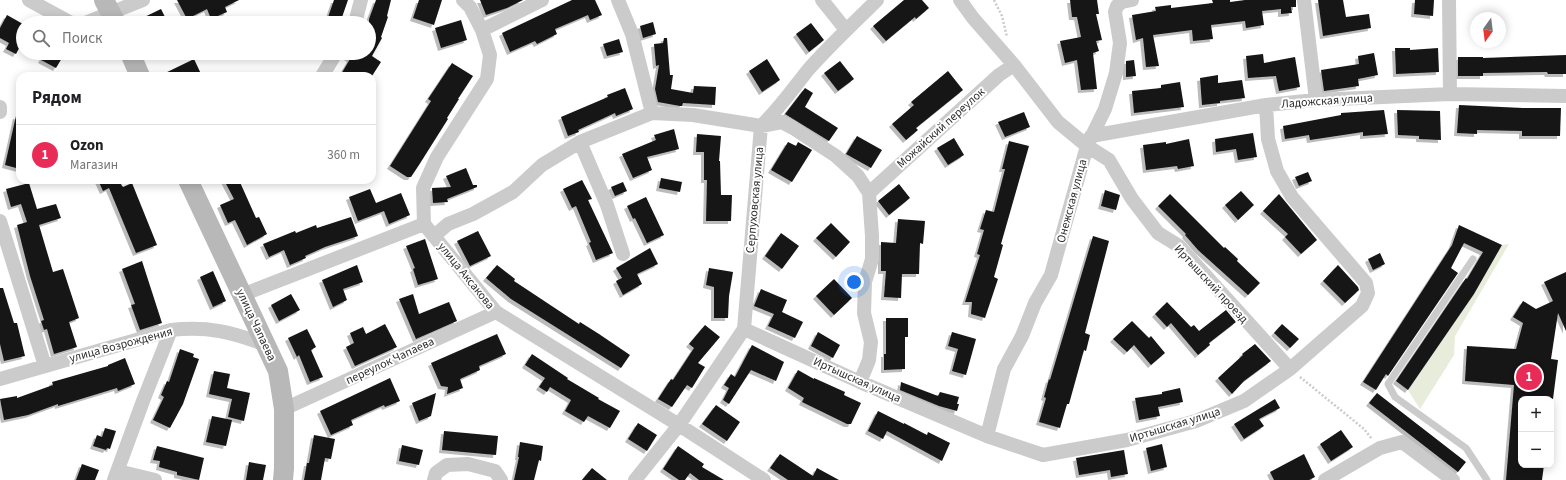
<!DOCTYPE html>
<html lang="ru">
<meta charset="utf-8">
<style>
body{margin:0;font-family:"Source Sans 3",sans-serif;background:#f2f2f2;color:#202124}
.controls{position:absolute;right:12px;bottom:12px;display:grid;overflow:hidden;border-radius:8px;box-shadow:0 2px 10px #0003}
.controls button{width:36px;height:36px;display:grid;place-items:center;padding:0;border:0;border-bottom:1px solid #e0e0e0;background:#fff;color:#202124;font:20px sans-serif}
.compass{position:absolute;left:1470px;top:12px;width:36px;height:36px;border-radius:50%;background:#fff;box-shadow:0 2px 10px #0003;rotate:194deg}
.you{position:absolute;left:854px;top:282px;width:14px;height:14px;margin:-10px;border:3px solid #fff;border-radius:50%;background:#1a73e8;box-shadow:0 0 0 6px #1a73e833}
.badge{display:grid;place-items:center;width:26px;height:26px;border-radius:50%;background:#e92c57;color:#fff;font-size:13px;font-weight:700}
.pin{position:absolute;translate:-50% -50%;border:2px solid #fff;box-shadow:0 1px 4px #0006}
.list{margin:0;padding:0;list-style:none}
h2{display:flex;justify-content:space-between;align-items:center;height:52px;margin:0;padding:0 16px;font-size:17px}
h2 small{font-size:13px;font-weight:400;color:#757577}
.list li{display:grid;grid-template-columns:26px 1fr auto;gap:12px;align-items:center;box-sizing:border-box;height:60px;padding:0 16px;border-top:1px solid #e0e0e0}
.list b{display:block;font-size:15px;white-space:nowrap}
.list p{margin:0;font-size:13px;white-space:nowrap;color:#757577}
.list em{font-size:13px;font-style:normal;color:#757577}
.icon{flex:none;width:22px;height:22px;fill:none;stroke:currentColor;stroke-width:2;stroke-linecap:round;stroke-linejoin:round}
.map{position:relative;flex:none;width:1566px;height:480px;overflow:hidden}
.search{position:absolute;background:#fff;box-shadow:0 2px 10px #0003;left:16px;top:16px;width:360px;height:44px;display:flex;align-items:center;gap:10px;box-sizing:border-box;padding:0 14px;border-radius:22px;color:#757577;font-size:15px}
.panel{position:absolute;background:#fff;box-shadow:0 2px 10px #0003;left:16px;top:72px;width:360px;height:112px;border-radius:12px}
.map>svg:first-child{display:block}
.green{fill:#e7ecdb}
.building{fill:#151515;filter:url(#shadow)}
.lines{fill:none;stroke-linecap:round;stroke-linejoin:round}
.path{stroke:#cbcbcb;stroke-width:2.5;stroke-dasharray:2 2;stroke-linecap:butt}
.lane{stroke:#cbcbcb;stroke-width:7}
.street{stroke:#cbcbcb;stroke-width:14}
.secondary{stroke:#b8b8b8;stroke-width:20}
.labels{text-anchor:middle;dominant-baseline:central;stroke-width:4;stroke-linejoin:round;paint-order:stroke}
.street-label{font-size:12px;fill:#2e2e2e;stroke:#fff}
</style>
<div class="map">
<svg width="1566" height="480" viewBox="0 0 1566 480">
<defs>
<filter id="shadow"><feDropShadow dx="-3" dy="3" stdDeviation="0" flood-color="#0004"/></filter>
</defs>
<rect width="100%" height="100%" fill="#fff"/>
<path class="green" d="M1509 244 1455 336 1454 355 1420 409 1408 390 1474 294 1502 245Z"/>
<path class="building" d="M177 0H239L225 7 227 12 211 19 207 9 187 19Z
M334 0H348L340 23H326Z
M376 0H391L387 16 388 17 381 37 382 38 372 56 381 62 372 76H340L350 59 344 55V53L369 54V19Z
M419 0H442L434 25 413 18Z
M480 0H523L507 8 486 15Z
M572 0H595L602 15 590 20 588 15 555 29 557 34 537 44 535 41 510 52 502 33Z
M904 0H922L929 8 916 19 915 17 886 41 873 26Z
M1070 0H1097L1099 14H1096L1102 40 1096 41 1099 51 1093 53 1097 89 1081 90 1077 60 1065 63 1060 41 1081 37 1077 17H1072Z
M1212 0H1230V2L1245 0H1296V7H1291L1292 13 1281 14V9L1262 11 1264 25 1246 28 1245 21 1211 25 1213 39 1193 41 1192 30 1153 35 1159 66 1146 67 1143 38 1136 40 1132 15 1156 11 1155 7 1171 5V8L1213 3Z
M1318 0H1343L1346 17 1369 14 1371 28 1323 36Z
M1415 0H1434L1433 16 1414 14Z
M161 9 168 23H132Z
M7 15 23 24V41L16 54 6 49 9 43 0 38V28Z
M461 20 467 40 441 48 435 28Z
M653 22 656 34 643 38 640 26Z
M811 23 824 40 809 52 796 34Z
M664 38H667L670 75H673L671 89 693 93 694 86 716 87 715 105 683 103 682 106H680L658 102 655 89 659 65 656 66 654 44 663 43Z
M619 39 623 52 607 56 603 44Z
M1395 48H1410V50L1438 48 1439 72 1396 74Z
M45 53H65L56 68 41 60Z
M1374 53 1378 75 1358 79 1359 86 1324 91 1321 70 1359 64 1358 56Z
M1263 54 1264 63 1295 57 1300 87 1279 91 1276 76 1248 78 1246 56Z
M1566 55V74H1548L1547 72 1483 73V76H1458V57H1483V58Z
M194 59 202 76H159Z
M767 59 780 80 762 92 749 71Z
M1134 60 1136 76 1126 77V61Z
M840 61 854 79 838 91 824 73Z
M452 63 473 76 458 99H459L447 118 448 119 419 165 411 177H407L390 166 431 101 428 99Z
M948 71 963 90 916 128 918 130 906 140 892 124 914 105 911 102Z
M1218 75V83L1242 80 1245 98 1220 101V103L1202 105 1200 78Z
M1180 82 1184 107 1134 113 1132 91 1161 88V85Z
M625 88 633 109 616 116 615 113 578 130 579 132 568 136 561 117 608 97 607 95Z
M805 88 813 93 805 107 838 128 829 141 785 114Z
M1459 105 1523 108H1561L1560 136H1522V131L1477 130V134L1457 133Z
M1384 110 1388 134 1363 136V132L1310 140 1309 135 1285 139 1283 126 1341 115V113Z
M1397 110 1440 111 1441 140 1419 139V136L1398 135Z
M1024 112 1030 127 1005 137 998 122Z
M16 116 20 117V169L5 165Z
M674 129 679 149 647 157 652 170 633 178 622 154 656 140 654 135Z
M1253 133 1257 157 1238 160 1236 149 1216 152 1215 139Z
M697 134 721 136 719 161H720L721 195H732L731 221H706L707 180H704V152H696Z
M857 136 882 150 871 168 846 154Z
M954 138 964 155 948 165 937 148Z
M1189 139 1194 166 1178 169 1177 166 1146 170 1143 145 1166 142V144Z
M1009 141 1029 146 1001 244 1003 245 994 277 998 279 985 318 971 314 972 302H965L980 255 977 254 984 230 980 229 986 210 994 212 1005 169H1002Z
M788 142 796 146 798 142 812 150 792 182 771 170Z
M466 168 473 185H477V187L447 199 448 202 433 203 432 188 451 187 446 176Z
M1308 172 1312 181 1299 186 1295 177Z
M661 178 682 182 680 192 659 188Z
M98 180H128L120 183 123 187 132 183 157 245 136 253 109 188 103 191Z
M224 180H239L256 218 259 217 267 234 247 245 235 220 228 223 220 205 234 199Z
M582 180 592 199 588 200 613 253 596 260 589 243 591 242 576 206 572 208 563 189Z
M623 182 627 191 615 196 611 187Z
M29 183 37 209 56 204 61 218 39 225 53 272 63 269 79 318 69 322 77 347 54 354 47 329 44 330 41 321 44 320 30 276 17 225 27 222 21 204 11 207 6 189Z
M899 184 910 198 889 215 878 201Z
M370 189 376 203 401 193 410 215 389 224 384 211 358 221 349 197Z
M1105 190 1120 195 1116 210 1101 206Z
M1241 191 1254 205 1238 220 1225 205Z
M1170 194 1224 248 1225 247 1238 259 1237 261 1260 283 1248 295 1198 250 1185 235 1186 234 1158 206Z
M1279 194 1317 240 1301 254 1285 237 1288 234 1263 211Z
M646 197 664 235 647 243 635 218 633 219 627 206Z
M351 217 358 236 325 247 305 256 306 258 290 265 284 250 269 257 263 244 295 231 296 233 316 225 317 228Z
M898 219 925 221 923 244 920 243 919 274H902L901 298 884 297 886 271H881V242L896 243Z
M831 223 850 242 836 257 816 238Z
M1459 225 1502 245 1474 294 1408 390 1396 381 1466 278 1467 279 1483 252 1464 243 1451 268 1458 273 1388 376 1386 374 1376 390 1363 382 1452 245Z
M478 231 491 256 470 266 457 241Z
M781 233 799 246 782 269 765 256Z
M1093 236 1109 241 1085 333 1090 335 1086 351 1084 350 1069 404H1067L1060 428 1039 422 1046 398 1044 397 1049 379 1050 380Z
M425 239 438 279 418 285 413 269 415 268 406 246Z
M650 248 658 264 637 274 642 284 623 295 616 281 622 278 616 268Z
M1380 253 1385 264 1373 270 1368 259Z
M142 261 162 323 140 330 131 305 135 304 122 269Z
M357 265 363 282 343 289 347 300 333 307 322 280Z
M497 265 515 279 514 281 579 324 580 322 599 334 630 355 621 368 511 299 486 278Z
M1338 265 1358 287 1359 290 1345 303 1323 281Z
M709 268 733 272 729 296 728 318H714V287L706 285Z
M213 271 226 301 213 307 200 277Z
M1566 272V331L1558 313 1551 359 1558 360 1553 399H1521V465H1544L1542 480H1506L1514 385 1465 381 1467 346 1516 349 1523 323 1513 317 1523 301 1536 309 1553 301 1544 282Z
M834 279 852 298 834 315 816 296Z
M0 288H3L14 323H17L25 356 4 361 0 344Z
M761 289 787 300 782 312 803 322 795 338 768 326 774 314 754 306Z
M291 294 300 310 279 321 271 305Z
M413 294 419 314 449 302 457 321 416 339 399 299Z
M1167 302 1191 327 1194 325 1199 331 1226 310 1236 322 1209 343 1210 345 1198 355 1171 323 1167 327 1155 314Z
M886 318H908V337H905V369L884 370V354H886Z
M1132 321 1149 338 1151 336 1165 353 1151 365 1134 345 1127 352 1113 339Z
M385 324 397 347 355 366 346 347 354 343 350 333 363 327 366 334Z
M1282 324 1299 339 1290 348 1274 333Z
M705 325 720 337 698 363 705 367 692 388 687 385 672 407 658 399 671 379 673 380 694 348 689 344Z
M307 329 316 347 311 350 323 377 310 382 299 355 297 357 288 338Z
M818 332 840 345 833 358 811 346Z
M952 332 976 339 966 375 952 371 958 349 948 346Z
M497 334 506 354 479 366 480 370 460 379 463 388 447 394 448 387 441 386 431 363Z
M1255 344 1271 361 1244 381 1232 394 1218 378 1243 355 1242 354Z
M752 345 784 362 776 381 751 370 729 404 723 400 729 388 724 385 731 374 735 377Z
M180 349 194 354 193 357 199 359 183 404 170 428 153 420 164 397 161 395 167 381 169 382Z
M532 354 568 378 567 379 599 398 598 399 620 411 610 428 588 416 584 422 565 411 571 400 550 387 547 392 539 387 545 378 525 365Z
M125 358 135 384 118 391 117 388 58 406V404L28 415 4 420 0 399 17 396V398L53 385 52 382 108 366V365Z
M798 370 814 379V378L845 392 844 395 861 403 851 424H847L802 402 804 398 788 388Z
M214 371 230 374 227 388 250 393 244 421 228 417 232 399 209 394Z
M390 378 400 401 385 407 384 405 351 420 353 425 331 435 320 411Z
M901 382 938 396 940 392 959 397 957 404H959L957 411 939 406 900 390Z
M1180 388 1183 402 1158 407 1160 416 1139 420 1135 398 1162 394V392Z
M436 393 431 416 419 421 412 403Z
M1377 393 1466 462 1458 472 1369 403Z
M1275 399 1280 408 1259 419 1264 426 1244 439 1234 424Z
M716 405 740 422 727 441 702 424Z
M878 411 904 424V423L927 435 928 432 950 443 942 461 887 431 883 439 868 431Z
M212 416 232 420 226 446 206 442Z
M638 423 657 435 647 451 628 439Z
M105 428 116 431 110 449 107 448 106 450 93 446 97 435 102 437Z
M1341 430 1353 447 1331 461 1320 444Z
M444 431 498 436 496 455 442 450Z
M314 435 335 439 331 459 325 458 321 480H304L307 463H309Z
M520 442 543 446 541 461 539 460 534 480H514L519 457H518Z
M1162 444 1167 467 1151 471 1146 448Z
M402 445 423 450 419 465 399 461Z
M157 446 204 458 199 480 177 475V472L159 467 160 461 153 460Z
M678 446 704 464 702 467 724 480H699L690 473 685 480H679L663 469Z
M1124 450 1128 474 1111 477 1110 470 1079 475 1076 458Z
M780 454 813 476 817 468 839 480H788L770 468Z
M1304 454 1315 477 1309 480H1274L1270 472Z
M249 462 266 465 263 480H246Z
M82 464 99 470 95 480H76Z
M592 468 607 480H582Z"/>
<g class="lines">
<path class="path" d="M994 0 1002 16 1007 37
M1300 377 1364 429 1372 439"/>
<path class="lane" d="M1473 259 1388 384 1395 397 1466 448 1487 480"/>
<path class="street" d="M29 0 71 23
M463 0 470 7 482 30 490 55 487 79 437 157 423 188 424 224 496 312 679 425 764 480
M618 0 632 34 652 113
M822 0 846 30
M960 0 973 18 1014 65 1058 122 1087 146 1109 160 1132 199 1158 233 1179 246 1290 369
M1304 0 1316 100
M1449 0 1450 94
M85 23 143 0
M355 23 361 0
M482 30 542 0
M322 76 336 53
M0 107V112
M1091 136 1266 105 1316 100 1450 94 1566 96
M580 142 607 205 623 254
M869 193 999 75 1014 65
M0 221 45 366
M434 236 448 224 473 214 513 192 542 165 580 142 652 113 693 115 761 126 782 122 793 128 836 156 858 176 869 193 872 236V259L865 282 864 313 871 342 869 360 860 382
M242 295 424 224
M744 329 860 382 987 436 1043 455 1127 440 1196 421 1244 401 1290 369 1362 306 1368 293 1366 283 1292 197 1277 171 1268 139 1266 105
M0 379 171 330C208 326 232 332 266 345
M284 409 496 312
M987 436 1004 369 1022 336 1035 303 1051 275 1087 146 1105 109 1116 73 1120 43 1115 12 1117 6 1122 2 1132 0
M118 471 155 480
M114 480 143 401 171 330
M434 480 436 473 447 465 468 464 495 471 501 480
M635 480 679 425 744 329 761 126C779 109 792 90 808 70 830 45 854 23 877 0
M1325 480 1380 448 1402 442 1453 480"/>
<path class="secondary" d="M104 0 116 23
M130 53 140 76
M188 180 278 371 284 409V468L283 480"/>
</g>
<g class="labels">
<g class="street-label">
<text transform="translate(1327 101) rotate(-4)">Ладожская улица</text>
<text transform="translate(941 128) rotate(-42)">Можайский переулок</text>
<text transform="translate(755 200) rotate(-85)">Серпуховская улица</text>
<text transform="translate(1072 201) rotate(-75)">Онежская улица</text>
<text transform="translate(466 276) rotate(51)">улица Аксакова</text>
<text transform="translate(1211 284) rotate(47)">Иртышский проезд</text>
<text transform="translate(256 325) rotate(65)">улица Чапаева</text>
<text transform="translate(121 345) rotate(-15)">улица Возрождения</text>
<text transform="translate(390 361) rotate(-25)">переулок Чапаева</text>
<text transform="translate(857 380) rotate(24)">Иртышская улица</text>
<text transform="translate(1175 425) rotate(-17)">Иртышская улица</text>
</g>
</g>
</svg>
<div class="controls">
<button>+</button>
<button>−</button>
</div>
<svg class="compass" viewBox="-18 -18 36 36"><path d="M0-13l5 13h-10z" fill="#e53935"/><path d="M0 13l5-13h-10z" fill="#757577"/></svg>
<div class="you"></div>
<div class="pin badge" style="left:1529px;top:377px">1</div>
<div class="search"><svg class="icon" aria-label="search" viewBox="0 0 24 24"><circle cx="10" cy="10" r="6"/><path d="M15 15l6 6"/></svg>Поиск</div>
<section class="panel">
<h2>Рядом<small></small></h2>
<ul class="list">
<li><span class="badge">1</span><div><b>Ozon</b><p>Магазин</p></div><em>360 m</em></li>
</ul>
</section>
</div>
